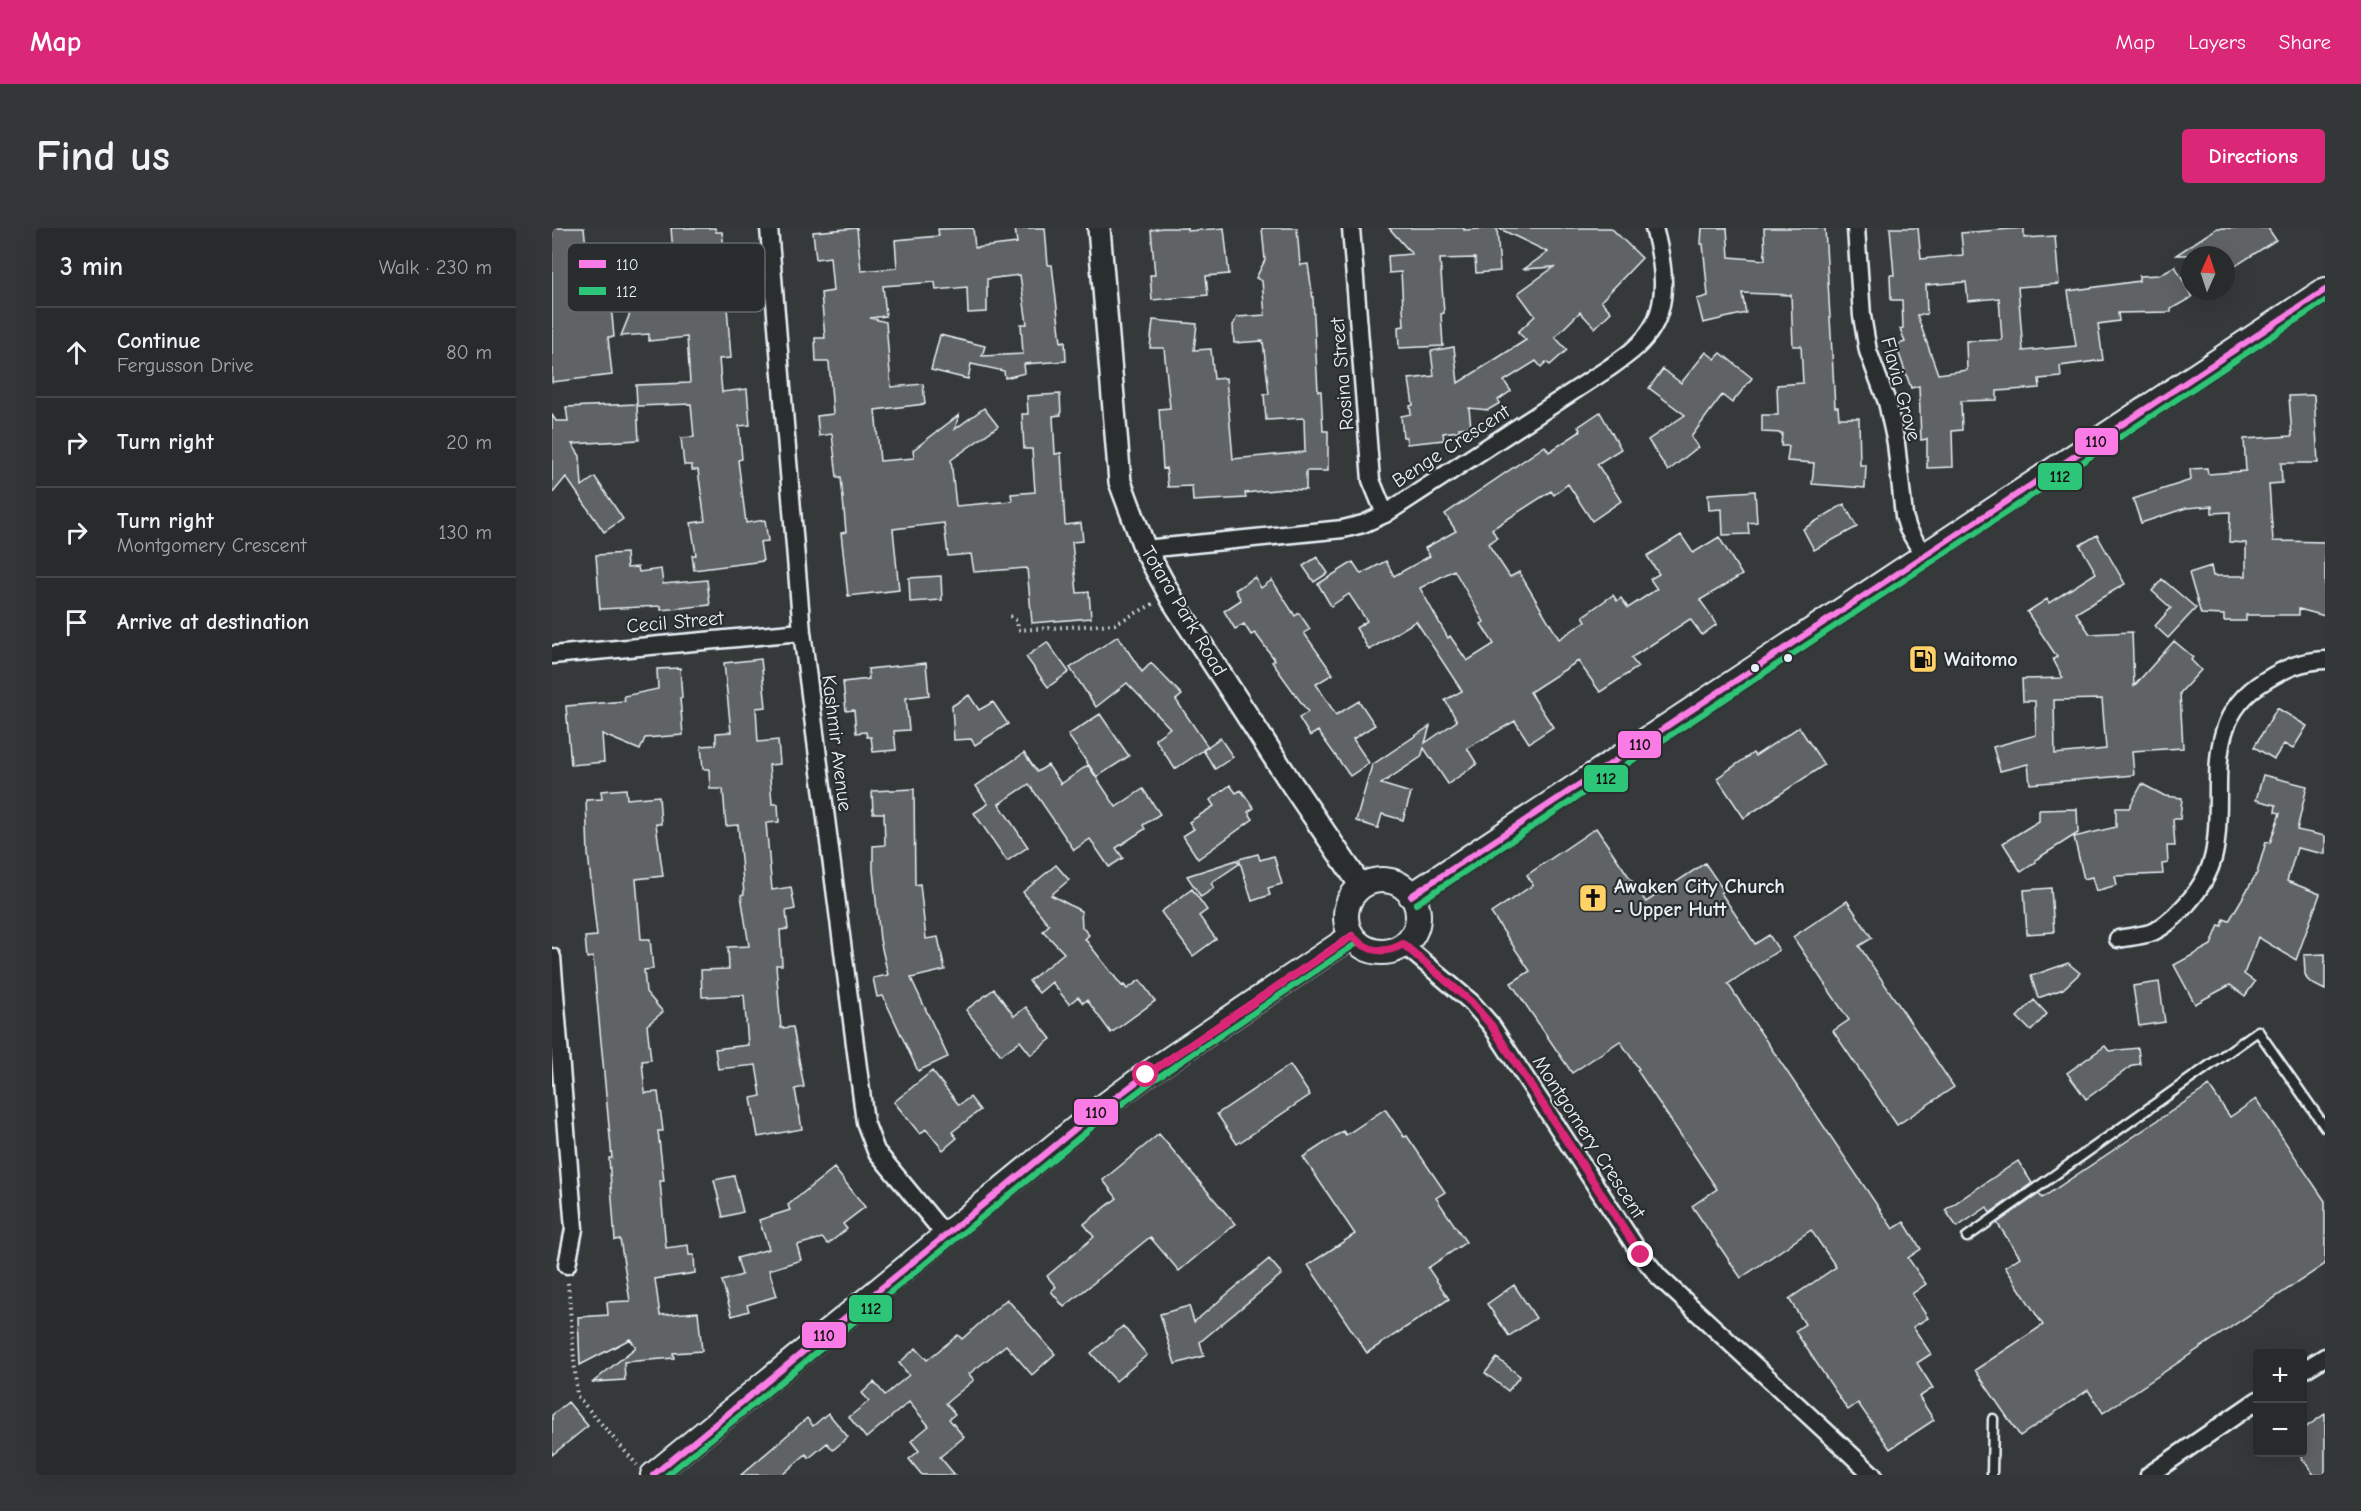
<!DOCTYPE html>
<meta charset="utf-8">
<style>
body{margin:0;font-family:"Comic Neue",sans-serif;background:#343738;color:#f1f3f6}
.controls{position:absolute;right:18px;bottom:18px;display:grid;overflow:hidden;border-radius:6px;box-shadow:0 6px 24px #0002}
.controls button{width:54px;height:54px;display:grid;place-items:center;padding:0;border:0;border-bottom:2px solid #444748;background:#282b2c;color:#f1f3f6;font:30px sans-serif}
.compass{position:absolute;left:1629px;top:18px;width:54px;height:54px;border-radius:50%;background:#282b2c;box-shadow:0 6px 24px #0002;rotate:3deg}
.stop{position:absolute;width:18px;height:18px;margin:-14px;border:4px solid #db2777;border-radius:50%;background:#fff}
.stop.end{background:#db2777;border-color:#fff;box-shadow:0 2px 6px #0008}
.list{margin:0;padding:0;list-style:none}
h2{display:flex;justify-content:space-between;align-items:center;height:78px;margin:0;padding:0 24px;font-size:26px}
h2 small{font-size:20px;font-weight:400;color:#a5a7a9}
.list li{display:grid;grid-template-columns:39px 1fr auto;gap:18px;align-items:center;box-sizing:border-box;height:90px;padding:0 24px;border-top:2px solid #444748}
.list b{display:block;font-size:22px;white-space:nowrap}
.list p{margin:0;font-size:20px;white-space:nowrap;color:#a5a7a9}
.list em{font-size:20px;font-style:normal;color:#a5a7a9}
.icon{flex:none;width:33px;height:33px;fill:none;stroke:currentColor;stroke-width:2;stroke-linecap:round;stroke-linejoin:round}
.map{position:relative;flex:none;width:1773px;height:1247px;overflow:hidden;border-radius:6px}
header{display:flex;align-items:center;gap:36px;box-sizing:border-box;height:84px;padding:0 30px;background:#db2777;color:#fff}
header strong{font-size:28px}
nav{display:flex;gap:33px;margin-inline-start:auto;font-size:21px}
.intro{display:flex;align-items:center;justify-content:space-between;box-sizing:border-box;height:144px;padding:0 36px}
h1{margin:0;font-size:42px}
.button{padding:15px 27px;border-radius:6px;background:#db2777;color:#fff;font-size:21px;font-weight:700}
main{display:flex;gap:36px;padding:0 36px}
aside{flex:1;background:#282b2c;border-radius:6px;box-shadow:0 6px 24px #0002}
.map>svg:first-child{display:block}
.building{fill:#5f6365;stroke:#e8f1f8;stroke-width:1.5;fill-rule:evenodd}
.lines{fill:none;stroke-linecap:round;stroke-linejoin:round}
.service-casing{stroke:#e8f1f8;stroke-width:13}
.minor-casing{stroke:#e8f1f8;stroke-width:21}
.tertiary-casing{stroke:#e8f1f8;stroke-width:26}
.secondary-casing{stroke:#e8f1f8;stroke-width:28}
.path{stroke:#e8f1f8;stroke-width:4;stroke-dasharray:1.5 4.5;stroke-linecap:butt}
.service{stroke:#2a2d2e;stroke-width:8}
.minor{stroke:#2a2d2e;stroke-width:16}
.tertiary{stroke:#2a2d2e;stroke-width:21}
.secondary{stroke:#2a2d2e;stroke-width:24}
.bus-1-casing{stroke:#2a2d2e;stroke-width:10}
.bus-2-casing{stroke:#2a2d2e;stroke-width:10}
.bus-1{stroke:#fa7be5;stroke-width:6}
.bus-2{stroke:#2dc577;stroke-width:6}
.route{stroke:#db2777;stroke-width:8}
.bus-dot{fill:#e8f1f8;stroke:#2a2d2e;stroke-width:2}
.labels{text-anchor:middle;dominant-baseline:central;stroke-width:4.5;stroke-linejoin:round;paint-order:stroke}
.street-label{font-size:20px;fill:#e8f1f8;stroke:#2a2d2e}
.poi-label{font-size:20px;font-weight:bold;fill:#e8f1f8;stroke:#2a2d2e;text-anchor:start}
.key{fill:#2a2d2e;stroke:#63686b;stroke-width:1.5}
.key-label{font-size:16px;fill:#e8f1f8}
.line-badge{stroke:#2a2d2e;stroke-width:2}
.pale-badge-label{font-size:16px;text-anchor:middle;font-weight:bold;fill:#111}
</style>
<header>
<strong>Map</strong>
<nav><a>Map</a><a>Layers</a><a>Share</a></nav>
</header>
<div class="intro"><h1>Find us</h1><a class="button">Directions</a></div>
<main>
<aside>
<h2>3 min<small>Walk · 230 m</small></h2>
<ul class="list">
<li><svg class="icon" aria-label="ahead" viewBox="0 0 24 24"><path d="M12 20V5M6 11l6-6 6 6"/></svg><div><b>Continue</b><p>Fergusson Drive</p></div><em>80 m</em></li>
<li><svg class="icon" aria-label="right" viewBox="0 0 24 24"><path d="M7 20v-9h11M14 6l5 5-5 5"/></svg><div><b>Turn right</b></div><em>20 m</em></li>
<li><svg class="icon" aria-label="right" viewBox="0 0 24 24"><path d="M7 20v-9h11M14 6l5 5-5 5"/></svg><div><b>Turn right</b><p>Montgomery Crescent</p></div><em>130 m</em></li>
<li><svg class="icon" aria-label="arrive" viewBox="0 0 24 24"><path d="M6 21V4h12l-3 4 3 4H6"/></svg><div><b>Arrive at destination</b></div></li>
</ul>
</aside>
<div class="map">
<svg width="1773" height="1247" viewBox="0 0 1773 1247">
<rect width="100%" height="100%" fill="#35393a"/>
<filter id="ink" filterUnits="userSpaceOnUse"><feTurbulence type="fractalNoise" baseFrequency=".0167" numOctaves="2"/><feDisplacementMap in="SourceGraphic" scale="12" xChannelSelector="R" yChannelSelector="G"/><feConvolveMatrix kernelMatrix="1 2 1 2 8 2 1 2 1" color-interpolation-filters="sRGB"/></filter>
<g filter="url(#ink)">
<path class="building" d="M0 0H32L37 46 56 44 62 109H56L60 147 0 154Z
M119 0H163L164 4H170L172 20 121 24Z
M305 0 309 43 345 40 343 12 387 8 386 1 421 0 423 20 465 15 463 0H493L496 37H500L509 114 513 113 514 133 472 136 473 145 453 150 452 143 419 136 416 151 379 142 388 107 433 118 430 128 471 126 469 96H475L468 47 435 51V84L416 85 415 59 384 62 383 54 331 58 334 88 318 90 334 94 339 159 371 156 373 176 323 182 328 233 362 230 361 222 407 187 403 201 432 180 446 198 399 232 404 278 460 273 459 266 483 264 480 221H472L470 186H476L475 168 508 166 509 187 501 188 503 226 509 225 513 297 529 295 531 313 520 314 525 365 537 364 539 390 480 395 475 340 422 344 419 326 396 328 392 295 341 301 347 362 296 368 289 305 294 304 289 249H285L280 206 267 208 265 188 281 186 277 134H264L263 110H273L269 65 281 63 278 29 264 31 261 4Z
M610 0H636V3L672 0 677 46 654 48 656 67 600 72 598 47H603L599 2Z
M710 0H745L748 37 756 36 761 71 766 163H769L771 203H776V243H754V262L733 261 693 265 694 270 641 273 640 258 616 259 614 240 611 241 607 181 618 180 612 120H598L601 92 645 96 642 122 659 121 662 151 674 150 681 231 753 224 752 190 714 192 712 166H717L711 113 682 115 681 97 685 89 713 87 710 53 704 50 713 32Z
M837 0H912V2L945 0 948 43 924 45 923 30 888 31 892 85 889 86 891 118 847 120 846 99 852 98 849 44 837 45 836 28 860 26Z
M946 0H1059L1090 30 1049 73 1059 84 1043 100 1028 84 1003 109 1015 122 998 137 994 134 989 139 984 133 952 153 959 163 946 172 948 175 936 182 917 180 919 199 907 200V203L891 205 892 212 855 216 854 209H851L849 188 859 186 858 178 861 177 857 151 882 148 879 123 902 119 906 155 974 112 966 104 983 88 966 65 1002 39 972 41 996 24Z
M1150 0H1175L1177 29 1213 32 1212 0H1273L1283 179H1286L1287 190H1307L1308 237H1314L1313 260 1260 256 1262 235 1235 233 1237 218H1229L1230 205 1210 204V187H1226L1225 157 1251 155 1249 118H1241L1239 67 1190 65 1194 85 1151 95 1145 71 1156 68 1151 16H1149Z
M1338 0H1366L1369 31 1411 27 1409 5 1472 0V10L1503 8 1507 56 1466 59 1471 123 1524 118 1516 63 1587 53V48L1607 47 1623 38 1640 69 1619 81V84L1566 85 1567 93 1546 96 1551 132 1508 138 1509 149 1487 151 1488 160 1445 163V172L1409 173 1410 202 1400 203 1401 239 1375 240V211L1369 212 1367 158 1359 160 1344 117 1353 114 1348 101 1351 100 1350 72H1339L1338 47H1342ZM1414 54 1416 73 1447 70 1450 112 1414 113 1415 142 1386 146 1365 87 1375 86 1374 57Z
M1665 0H1716L1724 12 1674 44V27H1624Z
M113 43 114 57 164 52 166 67 174 66 179 130 167 131 170 164 195 161 198 197 187 198 190 231 186 232 194 295 213 292 216 313 208 314 211 333 142 342 140 327H144L139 295 153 293 146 242H140V237H132L129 210 142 209 139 176 85 178 87 212 20 216 28 228 30 258 43 249 71 291 52 304 14 249 0 266V187L4 193H16L14 179 85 176 84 157 138 155 135 109 97 113V106L69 108 94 45Z
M1154 124 1163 131 1169 125 1200 150 1180 175 1170 167 1139 209 1146 219 1116 243 1096 212 1133 187 1097 160 1111 141 1129 155Z
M1762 167 1766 235H1729L1730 255 1717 256 1721 313 1773 314V388L1747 381V387H1694V393H1672V387L1649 386 1637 345 1659 338 1661 348H1694V315L1677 314 1678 284 1660 285V278L1634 280 1589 295 1581 271 1639 252 1638 241 1655 240 1656 246 1694 243 1692 211 1740 208 1737 168Z
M1048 184 1069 221 1045 236 1069 273 1040 293 1016 256 1002 267 999 263 940 301 945 310 936 316 958 349 967 344 1007 411 1034 393 1031 388 1061 367 1065 373 1069 370 1076 380 1105 361 1098 351 1107 346 1095 328 1129 307 1141 325 1167 309 1190 347 1148 372 1165 396 1150 407 1138 391 1079 430 1086 439 1048 464 1026 433 978 464 1001 499 977 515 963 493 915 520 925 536 896 556 872 520 869 529 829 556 859 565 851 592 830 586 826 600 804 593 820 537 878 498 873 515 905 493 893 472 910 463 864 393 817 422 804 400 815 393 797 366 779 378 766 356 801 334 809 346 834 333 842 348 878 328 873 320 904 303 893 286 993 218 997 224 1029 203 1026 199ZM902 342 932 394 929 396 942 416 915 433 898 408 896 410 868 360Z
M1203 263 1205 294 1196 295 1197 306 1171 307 1170 281 1157 282 1156 266Z
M1292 276 1305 299 1262 322 1251 301Z
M1545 307 1573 356 1524 385 1538 406 1580 404 1582 458 1622 413 1641 429 1639 432 1649 442 1628 465 1631 520 1580 523 1582 547 1478 556 1476 536 1448 543 1441 519 1484 507 1483 473H1471L1470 451 1511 450 1501 431 1505 429 1475 384 1495 371 1497 375 1544 345 1528 317ZM1550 471 1554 521 1503 526 1502 472Z
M74 325 75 340 86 339 87 344 109 341 111 356 155 352 158 377 109 382V378L48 381 44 327Z
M765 329 776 345 762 354 751 338Z
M389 348 390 372 358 374 357 350Z
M703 349 709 360 720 352 743 388 747 385 758 401 752 405 781 446 764 456 784 487 807 473 823 497 801 511 817 535 798 548 766 503 758 508 747 490 756 484 720 434 723 432 703 405 699 407 692 396 683 401 672 383 689 372 683 362Z
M1610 351 1644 380 1616 410 1603 398 1619 380 1600 363Z
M566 408 590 444 599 435 630 467 624 472 656 519 623 541 603 511 618 500 575 455 544 479 518 440Z
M495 414 517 444 496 459 474 429Z
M209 431 214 479 204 480 206 514 226 512 228 536 217 537 220 576H226L227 594 214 595 220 662 239 659 243 681 234 683 236 701 228 702 230 737H224L229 800 241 799 252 859 243 861 250 901 206 909 199 870 209 868 204 837 166 841 163 821 196 817 192 767 150 769 149 742 177 741 176 719 197 718 189 667 192 666 186 597 174 598 171 561H158L157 541H151L149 518 164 517V505L179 504 172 435Z
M374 435 377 467 354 470 357 502 342 503 344 522 321 524 319 509H315L314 504 304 505 302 482 294 483 291 454 317 451 316 441Z
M128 440 130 470H128L131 507 93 510 88 522 50 506 52 534 19 537 14 478 73 473 72 468 106 461 105 441Z
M417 467 427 482 441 474 456 496 423 517 419 511 402 512 400 478Z
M1725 480 1755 498 1741 521 1732 516 1722 531 1702 519Z
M548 486 577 528 545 549 516 507Z
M1247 499 1272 537 1192 590 1165 550 1201 525 1203 528Z
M668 510 681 529 663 541 651 522Z
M472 525 485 544 496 537 509 556 536 537 564 579 591 561 608 586 591 597 593 601 564 620 571 630 557 639 538 611 522 622 477 556 447 576 476 619 455 633 422 585 436 576 424 558Z
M1711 547 1755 558 1745 602 1773 608V626L1745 620 1735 653 1768 666 1744 732 1706 709 1692 746 1703 754 1693 768 1678 757 1643 776 1622 737 1659 717 1667 697 1670 698 1672 691 1677 693 1705 645 1714 614 1718 615 1728 585 1723 584 1724 577 1704 572Z
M1590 556 1613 568 1630 570 1628 591H1621L1623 618H1615L1616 635 1610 636 1611 646 1563 648 1565 657 1544 663 1540 649 1532 651 1522 609 1564 599V580H1577Z
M678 557 684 565 689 562 702 580 696 584 701 591 646 631 631 608 642 601 637 594 662 578 658 572Z
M74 561 75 571 107 568 109 596H104L111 648 84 651 89 711H98L101 741 92 742 94 764 111 784 95 797 99 832 90 833 93 865 106 864 111 903H106L112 953H108L114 1020 136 1017 137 1027H142L143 1045 103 1051 108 1087 146 1084 150 1123 121 1125 122 1130 72 1134 73 1152 41 1154 84 1119 78 1111 28 1137 26 1089 56 1087 55 1074 78 1073 68 1011 63 1012 57 930H60L41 729 35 730 33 709 45 708 36 626 34 572 50 571 49 563Z
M362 561 363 657 368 656 374 711 386 709 393 742 359 750 396 829 366 843 331 768 325 769 321 750 336 747 328 712 321 642V618L333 617 332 585H321L320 563Z
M1525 581 1526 605 1483 632 1484 634 1469 644 1451 615 1487 593V582Z
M1044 600 1094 674 1153 635 1172 663 1169 665 1203 716 1217 707 1227 722 1176 756 1341 1001 1352 994 1369 1021 1356 1030 1374 1056 1360 1066 1376 1090 1361 1099 1379 1126 1365 1135 1381 1160 1367 1169 1382 1192 1338 1221 1306 1175 1296 1182 1243 1103 1253 1096 1237 1071 1284 1039 1259 1002 1189 1050 1140 978 1165 961 1085 842 1087 841 1068 813 1020 845 959 755 978 743 939 685 981 657 975 647Z
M706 626 708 632 722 628 730 656 716 660 718 667 700 673 687 631Z
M685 632 687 636 659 655 662 660 649 669 635 648Z
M504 637 517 652 499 667 529 683 530 699 537 707 533 711 570 758 572 757 575 761 588 752 603 773 559 805 535 772 531 775 526 769 517 776 500 754 487 765 477 753 512 725 491 703 497 697 471 664Z
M1499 660 1502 704 1475 706 1472 662Z
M640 661 655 682 647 688 664 711 641 728 609 684Z
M1295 673 1320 710 1307 718 1402 859 1345 897 1281 803 1297 792 1241 709Z
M1773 726V762L1759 755 1755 751 1753 746 1752 727Z
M1516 735 1528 745 1511 761 1486 770 1479 748Z
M1607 754 1613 794 1587 798 1581 758Z
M442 761 462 788 474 779 499 811 479 827 468 813 449 827 414 782Z
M1482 772 1495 786 1479 803 1465 789Z
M1553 818 1557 823 1586 820 1588 836 1581 837 1534 871 1515 845Z
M738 837 758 867 685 916 665 886Z
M380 843 407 877 418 869 428 882 400 904 405 910 391 922 374 901 368 906 342 874Z
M1657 858 1678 889 1704 871 1773 973V1036L1551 1185 1536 1162 1468 1208 1423 1142 1491 1097 1453 1039 1468 1029 1445 995 1487 966 1490 970Z
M833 881 852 909 855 908 893 964 884 970 914 1014 876 1040 897 1071 815 1125 756 1037 803 1006 751 929 791 903 794 907Z
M607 906 683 996 627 1043 598 1009 512 1079 499 1063 504 1059 495 1048 542 1009 532 996 565 970 551 952Z
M1466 933 1480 955 1438 985 1435 979 1405 999 1393 982Z
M282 940 313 979 291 996 295 1001 276 1016 270 1010 245 1017 249 1032 217 1042 225 1068 195 1077 197 1083 180 1088 170 1053 190 1047 185 1030 217 1021 207 992 238 982 236 977Z
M182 948 191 984 171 989 162 952Z
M717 1031 730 1046 648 1114 652 1128 623 1136 608 1086 637 1078 642 1094Z
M962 1057 984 1090 957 1108 935 1076Z
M455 1071 503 1126 480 1147 454 1117 417 1146 422 1152 394 1175 403 1186 397 1191 412 1209 388 1229 403 1247H370L357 1231 367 1223 359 1213 377 1198 357 1174 314 1210 297 1189 317 1173 310 1165 322 1154 333 1167 357 1147 347 1135 364 1120 375 1132 406 1107 410 1111Z
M571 1098 595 1127 564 1153 539 1125Z
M945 1130 968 1148 956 1163 933 1145Z
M16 1174 36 1198 0 1227V1187Z
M276 1185 296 1209 281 1222 275 1215 257 1230 254 1226 230 1247H189L255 1190 261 1198Z
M1773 1186V1247H1762L1750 1230V1202Z"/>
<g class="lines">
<g class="service-casing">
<path id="service" d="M1415 1009 1706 803 1773 899
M1440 1247 1441 1191"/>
</g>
<g class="minor-casing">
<path id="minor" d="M217 0 250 404 313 894 324 923 393 1007
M799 0 819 252 833 286
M1304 0 1310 88 1316 123 1335 174 1344 215 1352 288 1356 301 1372 328
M593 321 791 301 811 296 833 286 1057 140C1071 130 1086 120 1096 106 1119 76 1111 33 1102 0
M0 427 250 404
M1566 711C1576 709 1588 708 1598 705 1609 701 1622 690 1630 681 1644 667 1658 646 1662 626 1675 565 1645 493 1714 452 1734 440 1749 433 1773 432
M851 716 919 774 939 797 1089 1027 1107 1049 1321 1247
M0 729 22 1001 15 1037
M1750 1143 1773 1129
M1597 1247 1706 1172"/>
</g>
<g class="tertiary-casing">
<path id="tertiary" d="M547 0 568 254 593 321 621 373 735 549 809 658"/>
</g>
<g class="secondary-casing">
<path id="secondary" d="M794 688a36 36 0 1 1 72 0a36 36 0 1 1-72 0Z
M859 668 1773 62
M101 1247 544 884 594 847 800 708"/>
</g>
<path class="path" d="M458 388 465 393 466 402 563 396 601 376
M16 1055 25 1168 85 1237"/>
<use href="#service" class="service"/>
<use href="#minor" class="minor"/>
<use href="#tertiary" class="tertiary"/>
<use href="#secondary" class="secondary"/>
<g class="bus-1-casing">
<path id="bus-1" d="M859 668 1773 62
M101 1247 544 884 594 847 800 708"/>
</g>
<g class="bus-2-casing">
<path id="bus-2" d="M864 676 1773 73
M115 1247 550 891 599 854 805 715"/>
</g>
<use href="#bus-1" class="bus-1"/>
<use href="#bus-2" class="bus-2"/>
</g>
</g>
<g class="lines" filter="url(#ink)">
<path class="route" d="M594 847 800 708C816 724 832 727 851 716L919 774 939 797 1089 1027"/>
</g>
<defs>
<g id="fuel-square" transform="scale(1.5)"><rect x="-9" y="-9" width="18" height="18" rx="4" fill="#ffd166" stroke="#2a2d2e"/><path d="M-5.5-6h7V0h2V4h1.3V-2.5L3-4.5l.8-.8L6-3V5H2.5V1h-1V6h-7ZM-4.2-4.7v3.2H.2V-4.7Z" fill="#111"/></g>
<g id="church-square" transform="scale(1.5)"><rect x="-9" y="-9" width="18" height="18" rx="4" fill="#ffd166" stroke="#2a2d2e"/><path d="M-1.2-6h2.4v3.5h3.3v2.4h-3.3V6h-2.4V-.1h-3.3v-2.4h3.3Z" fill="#111"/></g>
</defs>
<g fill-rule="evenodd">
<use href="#fuel-square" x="1371" y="431"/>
<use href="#church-square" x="1041" y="670"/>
</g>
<g class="bus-dot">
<circle cx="1236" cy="430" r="5"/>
<circle cx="1203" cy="440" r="5"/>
</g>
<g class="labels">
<g class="street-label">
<text transform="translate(790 146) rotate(-95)">Rosina Street</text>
<text transform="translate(1349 161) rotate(75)">Flavia Grove</text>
<text transform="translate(899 218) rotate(-33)">Benge Crescent</text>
<text transform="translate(632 383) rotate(59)">Totara Park Road</text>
<text transform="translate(123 394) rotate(-5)">Cecil Street</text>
<text transform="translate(285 515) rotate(83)">Kashmir Avenue</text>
<text transform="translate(1037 909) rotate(57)">Montgomery Crescent</text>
</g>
<g class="poi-label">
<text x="1392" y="431">Waitomo</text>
<text x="1062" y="658">Awaken City Church<tspan x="1062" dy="23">- Upper Hutt</tspan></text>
</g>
</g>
<rect x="15" y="15" width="198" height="69" rx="9" class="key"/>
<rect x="27" y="32" width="27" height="8" fill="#fa7be5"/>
<rect x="27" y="59" width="27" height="8" fill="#2dc577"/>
<g class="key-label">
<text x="64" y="42">110</text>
<text x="64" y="69">112</text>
</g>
<g class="line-badge">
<rect x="1522" y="199" width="45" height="29" rx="6" fill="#fa7be5"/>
<rect x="1485" y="234" width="46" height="29" rx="6" fill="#2dc577"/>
<rect x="1065" y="502" width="45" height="29" rx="6" fill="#fa7be5"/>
<rect x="1031" y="536" width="46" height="29" rx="6" fill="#2dc577"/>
<rect x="521" y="870" width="46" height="28" rx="6" fill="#fa7be5"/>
<rect x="296" y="1066" width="45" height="29" rx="6" fill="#2dc577"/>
<rect x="249" y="1093" width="46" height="28" rx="6" fill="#fa7be5"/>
</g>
<g class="pale-badge-label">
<text x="1544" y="219">110</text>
<text x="1508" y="254">112</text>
<text x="1088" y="522">110</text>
<text x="1054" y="556">112</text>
<text x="544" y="890">110</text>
<text x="319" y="1086">112</text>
<text x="272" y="1113">110</text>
</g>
</svg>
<div class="controls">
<button>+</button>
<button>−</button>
</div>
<svg class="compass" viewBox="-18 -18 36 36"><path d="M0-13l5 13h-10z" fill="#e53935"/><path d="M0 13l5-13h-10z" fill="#a5a7a9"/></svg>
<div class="stop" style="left:594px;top:847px"></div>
<div class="stop end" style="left:1089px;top:1027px"></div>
</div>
</main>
